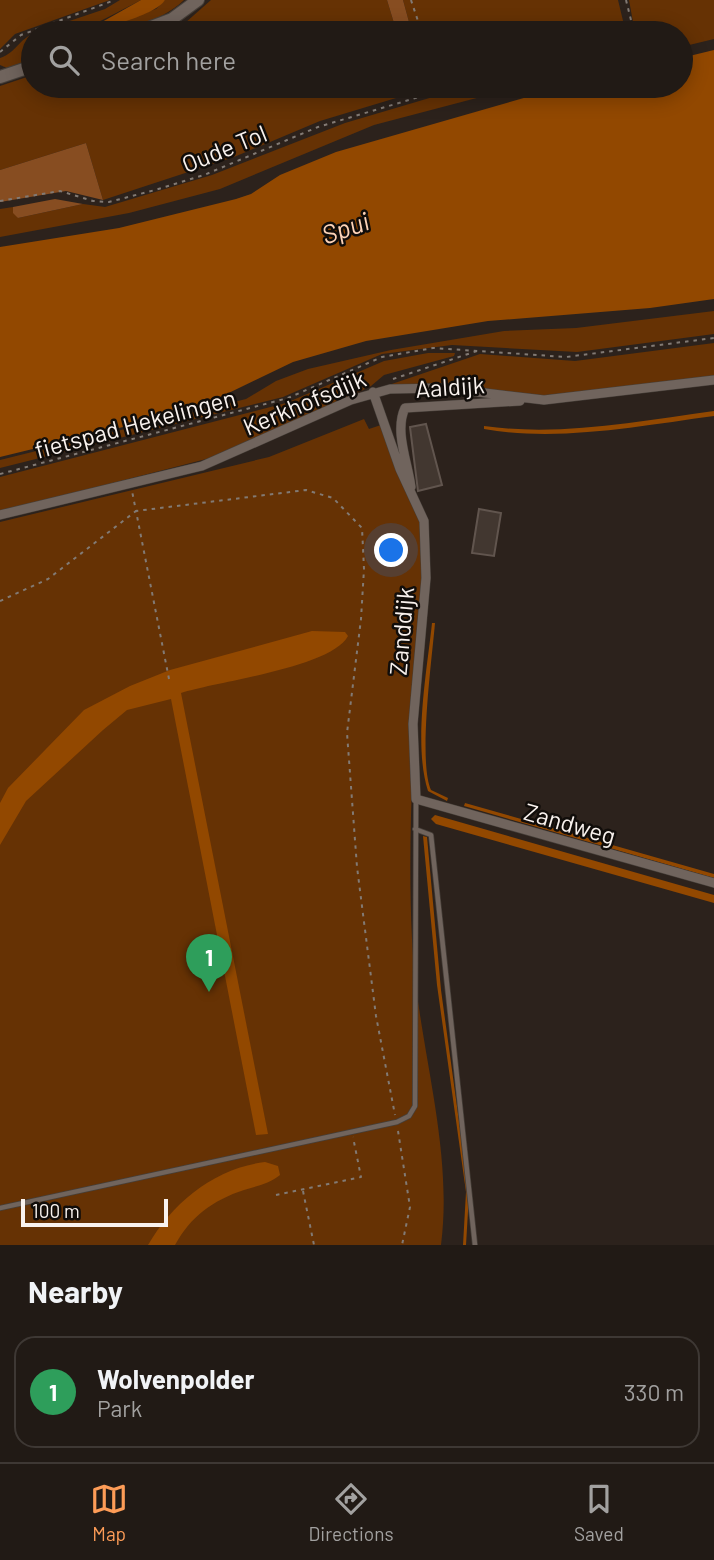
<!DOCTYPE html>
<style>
body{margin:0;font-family:Barlow,sans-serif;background:#2d2722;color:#f1f3f6}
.scale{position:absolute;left:21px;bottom:18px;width:147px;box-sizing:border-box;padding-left:7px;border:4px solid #f9f2ee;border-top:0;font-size:19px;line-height:24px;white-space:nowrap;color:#f9f2ee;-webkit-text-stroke:5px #110d0a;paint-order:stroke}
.you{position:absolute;left:392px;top:551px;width:24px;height:24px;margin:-18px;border:5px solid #fff;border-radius:50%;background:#1a73e8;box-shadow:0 0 0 10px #1a73e833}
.badge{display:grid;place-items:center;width:46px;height:46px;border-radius:50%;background:#fd9c57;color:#fff;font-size:23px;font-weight:700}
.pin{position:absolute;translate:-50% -58px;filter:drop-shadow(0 2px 4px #0008)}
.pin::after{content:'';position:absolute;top:37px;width:24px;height:21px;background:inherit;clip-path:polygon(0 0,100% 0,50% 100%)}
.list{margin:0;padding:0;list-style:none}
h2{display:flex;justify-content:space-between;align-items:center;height:91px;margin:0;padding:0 28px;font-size:30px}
h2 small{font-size:23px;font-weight:400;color:#a2a1a0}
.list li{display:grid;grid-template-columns:46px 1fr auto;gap:21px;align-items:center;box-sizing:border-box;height:112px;margin:0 14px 14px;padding:0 14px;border:2px solid #3e3834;border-radius:21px}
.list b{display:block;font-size:26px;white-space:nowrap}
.list p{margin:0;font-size:23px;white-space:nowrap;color:#a2a1a0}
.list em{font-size:23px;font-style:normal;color:#a2a1a0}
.icon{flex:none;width:38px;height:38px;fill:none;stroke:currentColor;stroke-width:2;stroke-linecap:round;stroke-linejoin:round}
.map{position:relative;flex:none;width:714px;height:1245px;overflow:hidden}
.search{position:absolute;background:#211a15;box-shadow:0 4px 18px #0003;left:21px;right:21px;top:21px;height:77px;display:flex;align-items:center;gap:18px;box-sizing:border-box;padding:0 24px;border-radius:38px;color:#a2a1a0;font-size:26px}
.sheet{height:217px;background:#211a15}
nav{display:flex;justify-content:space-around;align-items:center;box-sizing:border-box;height:98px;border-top:2px solid #3e3834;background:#211a15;font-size:19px;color:#a2a1a0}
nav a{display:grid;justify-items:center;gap:4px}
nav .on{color:#fd9c57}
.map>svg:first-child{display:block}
.green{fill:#663204}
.forest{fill:#874d21}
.water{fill:#924800}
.building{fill:#423730;stroke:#61554e;stroke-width:2}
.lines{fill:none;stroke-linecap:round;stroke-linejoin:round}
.lane-casing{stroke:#463f39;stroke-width:6}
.street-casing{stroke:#463f39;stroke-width:10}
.secondary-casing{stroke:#463f39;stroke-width:14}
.path{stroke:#827a74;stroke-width:2;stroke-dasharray:3.5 5;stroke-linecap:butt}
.lane{stroke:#70645d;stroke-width:4.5}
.street{stroke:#70645d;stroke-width:9}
.secondary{stroke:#70645d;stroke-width:12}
.labels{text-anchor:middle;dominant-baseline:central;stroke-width:5;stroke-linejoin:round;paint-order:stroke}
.street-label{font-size:24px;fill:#f9f2ee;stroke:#110d0a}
.water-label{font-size:26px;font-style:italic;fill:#fdd3b7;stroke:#110d0a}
</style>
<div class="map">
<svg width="714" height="1245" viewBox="0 0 714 1245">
<rect width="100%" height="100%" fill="#2c221c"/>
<path class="green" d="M0 0H110L15 34 0 49Z
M120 0H141C96 23 87 33 34 33L105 9Z
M165 0H184C160 23 120 33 88 33L156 9Z
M211 0H387L397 33H155L185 23Z
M403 0H618L624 25 620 33H412Z
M629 0H714V39L681 47V33H635Z
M33 34V47L27 55 33 53V59L7 68 0 65V58C16 53 19 39 33 34Z
M33 75V86H414L416 92 320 121 234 157 103 200 86 143 0 170V86Z
M470 86H522L374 125 220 189 129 213 0 237V209L13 207 18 218 83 204 105 207 212 175 345 123Z
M714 311V334L577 352 452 345 382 354 283 397 0 468V460L246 399 276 381 308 369 391 350 504 331 576 328Z
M714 343V376L552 397 383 387 480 354 575 361Z
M428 353H455L454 356 384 375 371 386 347 398 344 393 336 396 337 403 214 457 0 512V477L286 403 384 361Z
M364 419 369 429 381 425 420 519 423 562C418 687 406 814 412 939 416 1040 454 1144 441 1245H0V522L269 457Z"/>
<path class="forest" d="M387 0H403L412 33H397Z
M86 143 103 200 66 191 0 202V170Z
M55 199 83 204 18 218 13 213V207Z"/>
<path class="water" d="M141 0H165C156 16 90 33 72 33L102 22Z
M714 50V299L650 308 488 321 366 341 293 362 208 403 164 417 0 457V247L119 228 236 199 251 194 280 175 336 152 562 87 681 86V58Z
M714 411V416C639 426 559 442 484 429V426C560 437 639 421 714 411Z
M432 623H435C432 659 418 761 431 790L448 798 447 801 428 791C413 744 427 671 432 623Z
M312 631 345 632 348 636C331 668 217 681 181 693L268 1134 256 1135 171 699 127 710 103 730 26 801 0 845V803L8 788 84 710 130 686 170 670Z
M465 803 714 874V878L464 806Z
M435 815 714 895V903L436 824 431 819Z
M423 836 427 837 441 990 469 1194 466 1245H463L466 1192 437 985Z
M265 1162 278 1166 280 1175C269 1184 257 1186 244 1190 213 1200 190 1217 175 1245H148C173 1202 215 1168 265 1162Z"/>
<path class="building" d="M426 424 442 485 418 491 410 427Z
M479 509 501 513 494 556 472 553Z"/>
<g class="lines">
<g class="lane-casing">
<path id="lane" d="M415 829 431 835 475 1245
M0 1208 397 1122 409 1116 415 1106 416 800"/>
</g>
<g class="street-casing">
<path id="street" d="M373 392 400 469 424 521 426 578 413 724 416 799 714 883
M411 487C408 463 394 431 405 408L520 401
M0 515 202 466 351 400 390 389 444 388 544 400 714 380"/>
</g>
<g class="secondary-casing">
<path id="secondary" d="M135 33 172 19 198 0
M0 77 33 66"/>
</g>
<path class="path" d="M411 0 422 33
M626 0 633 28 631 33
M0 52 21 35 115 0
M0 201 60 191 93 201 109 202 155 190 204 175 318 127 456 86
M393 379 477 351
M0 474 288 398 382 357 433 348 566 357 714 338
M0 601 48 579 136 511 132 491
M169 679 136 511 306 490 333 498 362 528 364 569 361 619 347 733 357 867 376 1016 395 1115
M398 1131 410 1207 402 1245
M303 1191 314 1245
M276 1195 361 1177 353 1137"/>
<use href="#lane" class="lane"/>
<use href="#street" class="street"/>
<use href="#secondary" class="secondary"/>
</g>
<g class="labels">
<g class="street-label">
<text transform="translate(224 148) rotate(-22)">Oude Tol</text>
<text transform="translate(450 386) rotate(-4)">Aaldijk</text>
<text transform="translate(304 402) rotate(-23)">Kerkhofsdijk</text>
<text transform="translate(135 423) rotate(-15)">fietspad Hekelingen</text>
<text transform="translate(401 631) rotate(-85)">Zanddijk</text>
<text transform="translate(570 823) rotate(16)">Zandweg</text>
</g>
<g class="water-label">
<text transform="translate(345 227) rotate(-19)">Spui</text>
</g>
</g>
</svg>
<div class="scale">100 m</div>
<div class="you"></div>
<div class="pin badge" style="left:209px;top:992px;background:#2e9e5b">1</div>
<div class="search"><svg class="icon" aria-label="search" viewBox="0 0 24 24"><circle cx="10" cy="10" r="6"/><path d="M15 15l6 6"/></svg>Search here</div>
</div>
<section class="sheet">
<h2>Nearby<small></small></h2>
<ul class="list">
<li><span class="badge" style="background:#2e9e5b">1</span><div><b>Wolvenpolder</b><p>Park</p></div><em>330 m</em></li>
</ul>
</section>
<nav>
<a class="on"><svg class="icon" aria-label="map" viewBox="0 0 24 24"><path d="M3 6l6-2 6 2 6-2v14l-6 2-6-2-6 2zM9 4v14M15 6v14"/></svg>Map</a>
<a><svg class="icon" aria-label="directions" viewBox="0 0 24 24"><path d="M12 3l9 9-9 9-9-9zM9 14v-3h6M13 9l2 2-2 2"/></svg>Directions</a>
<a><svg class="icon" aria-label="saved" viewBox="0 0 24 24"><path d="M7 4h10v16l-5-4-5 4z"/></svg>Saved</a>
</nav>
